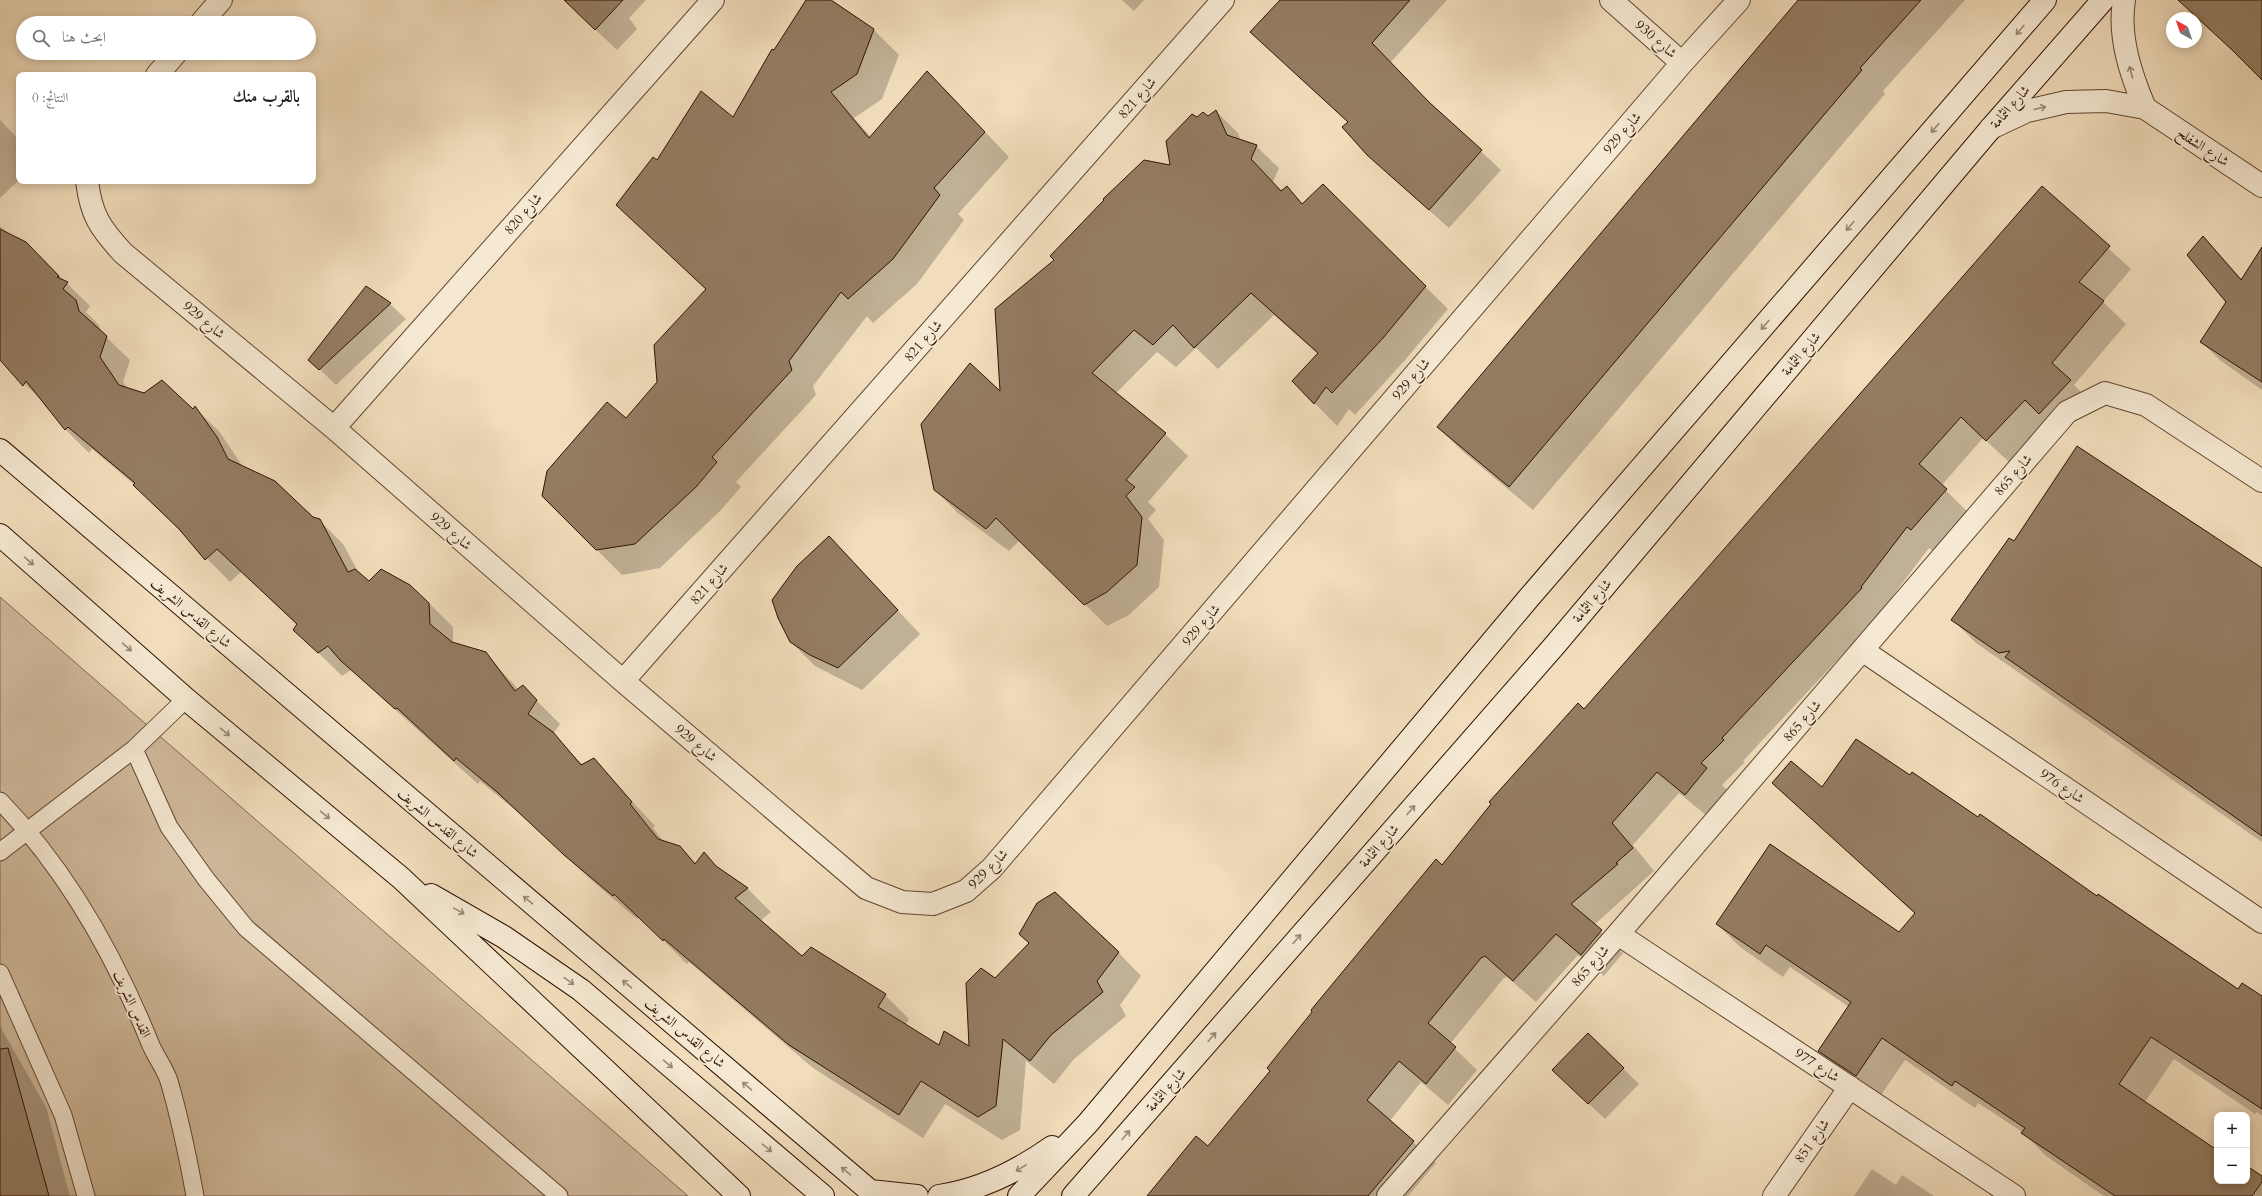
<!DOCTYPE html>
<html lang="ar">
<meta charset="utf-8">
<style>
body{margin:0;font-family:Cardo,Amiri,serif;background:#f2f2f2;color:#202124;direction:rtl}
.controls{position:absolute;right:12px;bottom:12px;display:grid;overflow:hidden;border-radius:8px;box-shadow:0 2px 10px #0003}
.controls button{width:36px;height:36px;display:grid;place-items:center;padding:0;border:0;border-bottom:1px solid #e0e0e0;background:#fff;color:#202124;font:20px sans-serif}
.compass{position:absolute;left:2166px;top:12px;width:36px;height:36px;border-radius:50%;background:#fff;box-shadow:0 2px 10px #0003;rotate:320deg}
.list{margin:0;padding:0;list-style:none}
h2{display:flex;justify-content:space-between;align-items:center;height:52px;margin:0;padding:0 16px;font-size:17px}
h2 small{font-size:13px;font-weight:400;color:#757577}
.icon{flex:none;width:22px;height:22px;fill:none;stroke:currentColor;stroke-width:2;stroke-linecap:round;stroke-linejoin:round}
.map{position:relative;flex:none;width:2262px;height:1196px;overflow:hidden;direction:ltr}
.search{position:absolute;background:#fff;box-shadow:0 2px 10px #0003;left:16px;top:16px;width:300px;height:44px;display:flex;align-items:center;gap:10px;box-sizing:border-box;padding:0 14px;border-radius:22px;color:#757577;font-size:15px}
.panel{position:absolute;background:#fff;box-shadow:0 2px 10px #0003;left:16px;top:72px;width:300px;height:112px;border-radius:8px;direction:rtl}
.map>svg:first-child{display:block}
.green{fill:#d0ba9c;stroke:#80664f}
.shadow{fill:#0003}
.building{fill:#947c62;stroke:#2f1202}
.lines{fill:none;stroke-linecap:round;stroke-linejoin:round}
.lane-casing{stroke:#604530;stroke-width:19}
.street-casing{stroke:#604530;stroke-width:24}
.secondary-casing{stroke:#2f1202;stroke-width:24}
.lane{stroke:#f6e9d3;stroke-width:17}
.street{stroke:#f6e9d3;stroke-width:22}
.secondary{stroke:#f6e9d3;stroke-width:22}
.oneway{stroke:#9c8875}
.labels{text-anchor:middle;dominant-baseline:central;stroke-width:3.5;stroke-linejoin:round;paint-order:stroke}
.street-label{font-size:14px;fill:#2f1202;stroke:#f6e9d3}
</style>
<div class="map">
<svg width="2262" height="1196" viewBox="0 0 2262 1196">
<rect width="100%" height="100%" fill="#f1ddbb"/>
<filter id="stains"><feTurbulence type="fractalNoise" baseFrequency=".005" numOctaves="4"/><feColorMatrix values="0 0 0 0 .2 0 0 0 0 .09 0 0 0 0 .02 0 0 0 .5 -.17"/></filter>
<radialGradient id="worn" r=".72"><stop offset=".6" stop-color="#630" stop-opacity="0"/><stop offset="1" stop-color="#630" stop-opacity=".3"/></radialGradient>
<path class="green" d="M0 597 688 1196H0Z"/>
<path class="shadow" d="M564 0H646L629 18 637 29 617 50Z
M807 0H830L874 30 899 55 882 99 854 118 871 137 928 72 1009 157 958 214 964 220 917 284 873 323 867 316 813 386 816 395 736 482 741 487 720 511 660 568 622 575 543 496 626 420 658 382 706 290 617 205 657 161 734 118Z
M1122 0H1144L1134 11Z
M1281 0H1447L1390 63 1435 109 1501 170 1449 228 1388 174 1368 154 1349 123 1271 51Z
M1799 0H1965L1883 91 1885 94 1533 510 1461 450 1438 427Z
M2190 0H2262V79L2189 9Z
M1216 111 1238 133 1241 141 1256 146 1279 168 1273 182 1282 191 1286 187 1303 204 1323 185 1448 309 1405 360 1355 415 1349 409 1337 426 1293 381 1318 354 1274 315 1218 369 1196 348 1176 367 1157 352 1116 393 1165 434 1188 456 1148 502 1156 510 1148 519 1164 540 1159 587 1129 615 1107 626 1020 540 1009 551 958 513 935 490 1001 393 1171 166 1197 118 1208 117Z
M0 120 19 140V180L0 198Z
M2042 188 2131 269 2103 302 2126 324 2074 385 2092 403 2062 435 2047 421 2009 462 1983 438 1941 486 1968 512 1933 551 1929 548 1882 610 1883 611 1743 761 1745 762 1722 785 1728 791 1707 816 1679 793 1633 845 1654 871 1594 925 1623 953 1604 976 1578 955 1536 1002 1507 977 1503 979 1450 1044 1477 1070 1448 1105 1421 1082 1390 1121 1436 1163 1408 1196H1148L1208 1148 1442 866 1584 710Z
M0 226 10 235 26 243 90 306 86 312 99 325 101 332 130 360 123 382 128 389 193 411 195 408 219 431 243 467 312 518 319 520 343 544 359 573 369 582 429 603 453 627V644L485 653 518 689 522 686 560 724 553 734 583 765 593 759 655 826 653 828 664 842 680 847 696 864 704 854 722 872 747 888 771 912 760 921 803 957 885 995 909 1019 905 1025 939 1047 970 1048 995 980 1118 952 1141 976 1120 1005 1126 1016 1074 1059 1054 1084 1026 1061 1020 1130 1002 1140 945 1104 923 1138 813 1068 689 962 687 964 639 916 637 919 589 878 522 816 480 781 478 784 351 670 342 676 295 630 297 625 241 572 230 582 136 486 92 449 89 453 66 430 48 407 0 359Z
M2204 237 2242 279 2262 276V390L2221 361 2201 342 2227 302Z
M366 287 390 304 406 319 336 385 310 360Z
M829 537 920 634 862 690 815 666 791 642Z
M2015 543 2262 569V842L1976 643 1953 620Z
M1773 783 1823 789 2097 897 2238 990 2262 997V1116L2257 1112 2255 1114 2174 1059 2145 1102 2217 1152V1181H2247V1167L2262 1177V1196H2104L2046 1156 2024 1133 1978 1103 1975 1108 1905 1060 1879 1098 1842 1074 1819 1051 1849 1007 1790 967 1783 977 1740 947 1717 924 1900 934 1915 914Z
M0 1026 46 1107 70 1196H0Z
M1588 1034 1639 1084 1605 1119 1570 1086Z
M1872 1169 1896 1185 1902 1175 1934 1196H1854Z"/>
<path class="building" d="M564 0H623L595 30Z
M806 0H831L874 29 857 74 831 92 869 138 927 71 985 132 934 188 940 195 893 259 848 299 841 292 789 361 792 370 712 457 717 462 696 487 635 544 596 550 542 496 547 471 607 402 626 418 657 382 654 345 706 289 616 205 653 157 657 160 701 91 733 117 772 49 774 50Z
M1280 0H1410L1372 43 1430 103 1482 150 1429 210 1367 155 1342 127 1348 122 1250 32Z
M1798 0H1921L1860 68 1862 70 1509 487 1437 427Z
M2178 0H2262V80L2231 49Z
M1216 110 1227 135 1257 145 1251 159 1281 191 1287 186 1302 204 1323 184 1426 286 1383 338 1332 393 1326 387 1314 404 1292 381 1318 353 1251 293 1194 348 1173 325 1153 345 1134 330 1092 373 1166 433 1126 480 1135 487 1126 496 1142 517 1137 565 1107 592 1084 605 996 518 986 529 934 490 921 424 970 363 1000 391 995 309 1054 260 1050 256 1104 200 1103 199 1144 160 1170 165 1166 141 1192 114 1197 117 1203 112 1208 116Z
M2042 186 2110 246 2079 282 2104 301 2052 363 2071 380 2039 414 2025 400 1986 441 1961 417 1919 464 1947 489 1911 530 1907 527 1861 587 1862 588 1722 738 1724 740 1701 763 1707 768 1685 795 1657 772 1612 823 1633 848 1616 863 1618 864 1571 904 1602 930 1581 955 1556 934 1513 981 1485 956 1481 958 1428 1023 1456 1047 1426 1084 1399 1061 1367 1100 1414 1141 1368 1196H1147L1196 1136 1208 1146 1270 1071 1267 1068 1312 1012 1311 1010 1436 859 1442 865 1491 804 1489 802 1578 703 1584 709Z
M0 229 26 242 59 276 57 277 68 282 63 289 76 300 79 311 107 336 100 357 119 385 144 393 162 380 193 409 195 406 217 437 228 459 275 481 313 517 320 519 348 572 355 569 369 581 381 569 410 585 429 603 430 624 452 642 486 652 515 691 523 685 537 700 528 714 553 732 581 765 594 758 632 802 630 804 658 839 680 846 695 864 704 852 716 866 748 888 735 898 802 956 811 947 886 994 878 1007 939 1045 944 1031 969 1046 966 983 981 968 995 978 1029 943 1019 934 1037 903 1055 892 1119 952 1097 981 1103 992 1051 1035 1030 1061 1003 1039 996 1106 978 1117 921 1081 899 1115 789 1045 664 939 663 941 614 894 613 896 564 855 497 792 456 758 454 761 397 708 395 709 340 660 328 646 318 653 293 630 297 624 217 549 205 560 179 529 133 485 135 483 68 427 65 430 26 381 23 386 0 360Z
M2203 236 2241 280 2262 247V382L2200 342 2226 302 2187 255Z
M366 286 391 303 319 370 308 360Z
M2077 446 2262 568V836L2005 657 2010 651 1999 653 1951 620 2009 538 2014 541Z
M829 536 898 610 838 668 810 655 790 642 778 618 772 600 797 566Z
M1856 739 1910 775 1912 772 1978 817 1980 814 2097 896 2098 894 2238 989 2242 983 2262 996V1109L2151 1037 2119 1084 2217 1150V1181H2247V1166L2262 1176V1182L2252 1196H2115L2021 1133 2025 1128 1955 1081 1952 1086 1882 1038 1856 1076 1818 1051 1851 1002 1766 945 1760 954 1716 924 1770 844 1899 932 1915 913 1772 783 1791 761 1822 787Z
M1588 1033 1624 1068 1588 1104 1552 1070Z
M8 1048 49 1196H0V1049Z"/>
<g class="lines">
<g class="lane-casing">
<path id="lane" d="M134 749 169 827 206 879 246 928 559 1196
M0 801C67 870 114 954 150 1043 155 1056 165 1068 169 1081 180 1118 188 1158 195 1196
M0 852 134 749 186 699
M0 973 63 1115 86 1196"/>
</g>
<g class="street-casing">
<path id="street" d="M1611 0 1682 63
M2124 0C2118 37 2131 75 2145 108
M201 23 221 0
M157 75 176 53
M1991 128 2027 111 2066 102 2106 101 2145 108 2262 186
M87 181C91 215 100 228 123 253L334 428 623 681 866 888 902 902 933 904 966 891 992 868 1682 63 1739 0
M334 428 713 0
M1862 650 2262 922
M623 681 1223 0
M1618 934 2014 1196
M1388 1196 1618 934 2067 412 2105 393 2146 405 2262 481
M1774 1196 1850 1087"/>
</g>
<g class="secondary-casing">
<path id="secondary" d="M0 450 876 1196
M0 535 186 699 401 878 739 1196
M431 895 504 937 581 990 823 1196
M870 1191 917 1196
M939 1196C980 1190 1018 1171 1052 1147
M1019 1196 1088 1123 1527 600 2045 0
M1073 1196 1555 645 1991 128 2103 0"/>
</g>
<use href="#lane" class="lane"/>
<use href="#street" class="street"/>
<use href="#secondary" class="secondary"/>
</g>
<defs><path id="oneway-shaft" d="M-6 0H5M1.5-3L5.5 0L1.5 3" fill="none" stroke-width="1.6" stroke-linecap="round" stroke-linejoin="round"/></defs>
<g class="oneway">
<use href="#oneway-shaft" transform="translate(2020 30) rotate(131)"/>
<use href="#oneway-shaft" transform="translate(2131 72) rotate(-104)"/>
<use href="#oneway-shaft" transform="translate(2040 108) rotate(-14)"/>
<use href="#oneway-shaft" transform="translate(1935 128) rotate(131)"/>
<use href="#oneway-shaft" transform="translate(1850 226) rotate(131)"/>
<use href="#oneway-shaft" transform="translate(1765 325) rotate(131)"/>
<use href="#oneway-shaft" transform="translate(29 561) rotate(41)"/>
<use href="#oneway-shaft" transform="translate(127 647) rotate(41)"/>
<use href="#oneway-shaft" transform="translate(225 732) rotate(40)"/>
<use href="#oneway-shaft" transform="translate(1411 810) rotate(-49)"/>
<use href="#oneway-shaft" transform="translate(325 815) rotate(40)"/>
<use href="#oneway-shaft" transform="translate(528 900) rotate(-140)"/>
<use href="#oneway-shaft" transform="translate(459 911) rotate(29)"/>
<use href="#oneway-shaft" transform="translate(1297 939) rotate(-49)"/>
<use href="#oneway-shaft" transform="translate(569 981) rotate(35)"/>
<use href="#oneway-shaft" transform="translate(627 984) rotate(-140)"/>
<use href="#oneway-shaft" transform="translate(1212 1037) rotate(-49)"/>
<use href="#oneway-shaft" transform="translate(668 1064) rotate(40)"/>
<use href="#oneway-shaft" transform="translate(747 1086) rotate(-140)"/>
<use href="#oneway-shaft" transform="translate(1126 1135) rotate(-49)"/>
<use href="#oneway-shaft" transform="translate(767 1148) rotate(40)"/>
<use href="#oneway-shaft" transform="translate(1021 1168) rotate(148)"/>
<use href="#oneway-shaft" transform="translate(846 1171) rotate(-140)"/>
</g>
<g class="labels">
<g class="street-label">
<text transform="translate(1656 39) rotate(41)">شارع 930</text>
<text transform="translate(1137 98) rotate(-49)">شارع 821</text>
<text transform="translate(2010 107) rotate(-49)">شارع الثمامة</text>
<text transform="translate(1622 133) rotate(-49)">شارع 929</text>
<text transform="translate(2203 147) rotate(33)">شارع الشفلح</text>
<text transform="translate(523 214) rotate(-49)">شارع 820</text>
<text transform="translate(204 320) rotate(40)">شارع 929</text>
<text transform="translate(923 341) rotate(-49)">شارع 821</text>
<text transform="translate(1801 354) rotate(-50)">شارع الثمامة</text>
<text transform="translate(1411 379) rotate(-49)">شارع 929</text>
<text transform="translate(2013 475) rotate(-49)">شارع 865</text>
<text transform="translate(451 531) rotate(41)">شارع 929</text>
<text transform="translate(709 584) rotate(-49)">شارع 821</text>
<text transform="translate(1592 601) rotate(-50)">شارع الثمامة</text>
<text transform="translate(191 613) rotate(40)">شارع القدس الشريف</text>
<text transform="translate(1201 625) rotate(-49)">شارع 929</text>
<text transform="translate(1802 721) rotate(-49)">شارع 865</text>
<text transform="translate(696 743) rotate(40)">شارع 929</text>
<text transform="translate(2062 786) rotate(34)">شارع 976</text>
<text transform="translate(438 823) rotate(40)">شارع القدس الشريف</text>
<text transform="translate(1379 846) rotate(-49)">شارع الثمامة</text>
<text transform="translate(988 869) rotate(-45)">شارع 929</text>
<text transform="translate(1590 966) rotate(-49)">شارع 865</text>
<text transform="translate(132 1004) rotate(66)">القدس الشريف</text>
<text transform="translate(685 1033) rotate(40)">شارع القدس الشريف</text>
<text transform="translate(1817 1065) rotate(33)">شارع 977</text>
<text transform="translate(1166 1090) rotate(-49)">شارع الثمامة</text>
<text transform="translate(1812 1141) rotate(-55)">شارع 851</text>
</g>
</g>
<rect width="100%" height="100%" filter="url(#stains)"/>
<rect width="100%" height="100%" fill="url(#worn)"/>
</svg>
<div class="controls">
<button>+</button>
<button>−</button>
</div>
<svg class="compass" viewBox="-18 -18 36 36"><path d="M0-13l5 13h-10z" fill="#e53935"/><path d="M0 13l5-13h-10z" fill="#757577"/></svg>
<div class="search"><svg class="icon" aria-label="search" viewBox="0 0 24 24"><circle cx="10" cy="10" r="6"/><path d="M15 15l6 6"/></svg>ابحث هنا</div>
<section class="panel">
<h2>بالقرب منك<small>النتائج: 0</small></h2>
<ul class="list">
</ul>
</section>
</div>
